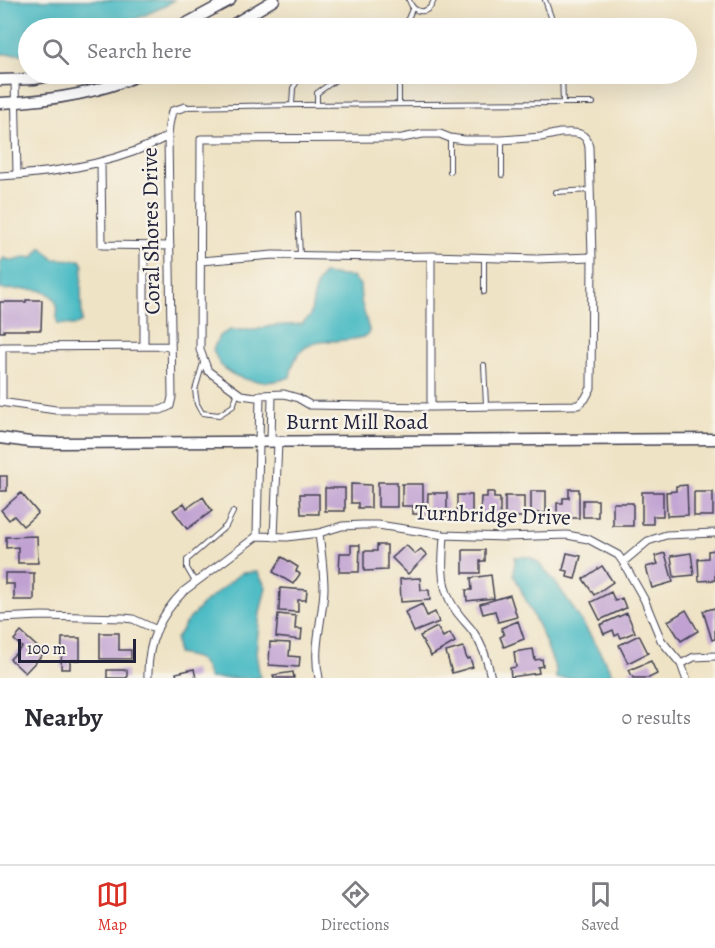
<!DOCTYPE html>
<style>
body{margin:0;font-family:Alegreya,serif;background:#f7f7f7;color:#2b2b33}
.scale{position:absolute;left:18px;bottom:15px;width:118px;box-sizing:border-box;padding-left:6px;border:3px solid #22223b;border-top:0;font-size:16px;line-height:21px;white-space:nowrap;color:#22223b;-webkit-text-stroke:4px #f7f3e8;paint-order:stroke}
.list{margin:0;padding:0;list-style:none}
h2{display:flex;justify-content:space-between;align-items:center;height:78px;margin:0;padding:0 24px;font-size:26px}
h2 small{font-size:20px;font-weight:400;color:#7c7c81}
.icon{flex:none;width:33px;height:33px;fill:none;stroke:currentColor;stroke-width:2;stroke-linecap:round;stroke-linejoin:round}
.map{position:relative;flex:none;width:715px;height:678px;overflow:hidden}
.search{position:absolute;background:#fff;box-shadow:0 6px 24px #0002;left:18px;right:18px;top:18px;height:66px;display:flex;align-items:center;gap:15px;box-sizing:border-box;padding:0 21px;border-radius:33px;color:#7c7c81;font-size:22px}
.sheet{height:186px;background:#fff}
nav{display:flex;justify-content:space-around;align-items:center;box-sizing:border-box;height:84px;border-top:2px solid #e1e1e2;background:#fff;font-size:16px;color:#7c7c81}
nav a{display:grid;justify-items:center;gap:3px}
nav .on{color:#d93025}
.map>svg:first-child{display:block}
.water{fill:#4ebcc5;stroke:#386f80;stroke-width:1.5}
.building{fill:#c0a1d2}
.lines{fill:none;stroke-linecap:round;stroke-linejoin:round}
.lane-casing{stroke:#413f50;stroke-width:6}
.street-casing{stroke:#413f50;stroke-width:9}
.secondary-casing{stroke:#413f50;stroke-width:13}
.lane{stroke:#fff;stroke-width:4}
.street{stroke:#fff;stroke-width:7}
.secondary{stroke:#fff;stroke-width:10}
.labels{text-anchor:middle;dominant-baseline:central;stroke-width:5;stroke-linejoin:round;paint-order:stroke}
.street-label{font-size:22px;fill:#22223b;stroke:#f7f3e8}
</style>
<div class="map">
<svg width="715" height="678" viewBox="0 0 715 678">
<rect width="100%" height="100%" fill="#f7f3e8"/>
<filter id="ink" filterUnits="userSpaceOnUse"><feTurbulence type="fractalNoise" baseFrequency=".0167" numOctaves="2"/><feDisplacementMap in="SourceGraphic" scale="12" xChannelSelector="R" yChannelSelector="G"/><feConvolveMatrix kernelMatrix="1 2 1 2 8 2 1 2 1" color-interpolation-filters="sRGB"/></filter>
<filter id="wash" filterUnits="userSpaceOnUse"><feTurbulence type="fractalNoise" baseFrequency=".008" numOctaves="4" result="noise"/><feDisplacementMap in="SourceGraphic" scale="24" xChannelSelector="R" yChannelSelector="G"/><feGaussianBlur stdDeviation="1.35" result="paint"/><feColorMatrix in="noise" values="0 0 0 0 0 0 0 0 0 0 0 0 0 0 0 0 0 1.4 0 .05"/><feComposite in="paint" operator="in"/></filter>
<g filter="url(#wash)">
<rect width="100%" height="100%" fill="#efe3c5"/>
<path class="water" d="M0 0H174L165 6 116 28H28V52L22 54H0Z
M41 247 54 259 80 260 83 265 81 288 82 322 76 325 58 324C55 317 59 311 57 305 51 282 17 292 0 289V263L4 258C12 262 17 261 25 257L33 258Z
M323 274 353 277 360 285 361 301 369 330 368 335C337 349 298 326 290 377 268 386 234 382 219 363 217 359 215 354 213 350L219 336 230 330H255L271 326 302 324 310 316 316 286Z
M515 557C519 557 526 556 529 557 550 563 603 656 614 678H556V670L543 636 514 575Z
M257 572 266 587 260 613 256 653 260 678H209C202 657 198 657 177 654L176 639 185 624 202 605 241 573Z"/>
<g id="blocks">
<path class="building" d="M26 300H42L41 330H4V332H0V302H26Z
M0 476H7V491H0Z
M378 482H397V507H378Z
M351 484 371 485V508H358V503H351Z
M402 484H423V514H413V506H402Z
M687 485 688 515 667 516 666 492 676 491V486Z
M325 488H345V511H325Z
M569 489H579V518H557V503H563V498H569Z
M531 491H546V513H531Z
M487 492H494V498H500V519L480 518 481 497H487Z
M642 492H663V516H653V524H642Z
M694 492H713V516H694Z
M21 493 38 513 23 526 14 516 9 520 1 510Z
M428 493H447V516H427Z
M300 494H319V514H301Z
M457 495H472V517H457Z
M505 496H524V517H505Z
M203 497 212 511 187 529 173 510 184 503 187 508Z
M583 500H598V517H583Z
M613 503H633V526H613Z
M37 536 38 563H18V547L6 548V537Z
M351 545H360L359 572H339L340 553H351Z
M377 545H387V570L364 571V551H377Z
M406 545 415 554 421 549 427 555 408 574 392 558Z
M463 550H485V561H480V573H463Z
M715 550V580L699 581 698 559 708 558V551Z
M567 553 581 556 575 579 567 577 568 571 563 570Z
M665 553 673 582 652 588 646 567 658 564 655 556Z
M691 553 694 575 674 577 671 556Z
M282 557 298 567 296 571 300 574 293 584 273 572Z
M602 566 613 582 594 595 583 579Z
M5 573H34V600H14V584H5Z
M491 575 494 598 467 601 466 590H472L471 578Z
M420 578 421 590H429L430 600 401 602 400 579Z
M280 588 307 590 306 600H298V612L279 611Z
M611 592 615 601 622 598 626 608 600 620 591 602Z
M510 595 517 617 498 622 495 611 483 614 480 604Z
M422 604 427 616 435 612 439 622 414 632 405 612Z
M715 608V639L712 640 703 611Z
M686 610 698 631 681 641 668 621Z
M627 613 635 632 621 638 619 634 615 636 613 630 604 634 600 625Z
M278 614 296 616 295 629H302L301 640 276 637Z
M518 621 524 639 504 647 500 637 504 635 501 628Z
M437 627 443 637 450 633 455 642 431 656 420 636Z
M21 632 44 653 25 673 10 659 22 647 14 640Z
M100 633H119V650H131V659H100Z
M639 635 648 653 628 663 619 645Z
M62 638H80V660H70V669H61Z
M270 642 290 643 289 656 300 657 299 667 269 665Z
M463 647 467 659 470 658 473 667 452 673 446 652Z
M533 649 535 660 542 659 543 666 538 667 539 673 511 677 510 668 516 667 514 652Z
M651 661 657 674 649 678H633L629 670Z
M194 669 196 678H177L176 673Z
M107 670H127V678H107Z
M293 672 294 678H274L273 675Z"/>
</g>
</g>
<g filter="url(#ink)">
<use href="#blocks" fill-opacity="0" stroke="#413f50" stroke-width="1.5"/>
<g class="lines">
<g class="lane-casing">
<path id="lane" d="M409 0C414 15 429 15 434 0
M545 0 555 28
M404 28 413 7
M399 74V104
M563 103H593
M317 104V93L344 74
M292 105 293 88 302 74
M185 107 298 105 563 103 562 74
M450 138V172
M502 175V140
M556 192 590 190
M298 214 300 255
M484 258V292
M203 363 195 390 197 404 202 413 219 415 233 406 238 392
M484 365 486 405
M195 582 187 568V560L226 526 233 512"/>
</g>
<g class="street-casing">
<path id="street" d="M15 80 17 175
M560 133C574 133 586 130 589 147L592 257 591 388 585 399 578 405 431 407 310 405 298 398 284 394 260 395 256 397 241 395 208 371 200 350 201 139 402 138 423 134H440L450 138 464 140H502L541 137Z
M101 162 102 245 170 246
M0 176C57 173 118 164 168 136
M144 246V346
M431 256V407
M201 261 273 255 380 257 431 256 536 259 592 257
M0 402 56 410H161L170 406 172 397 168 136 169 125 172 111 185 107
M2 402V347L171 346
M271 442 272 395
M319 533C321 551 324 571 324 589 323 619 312 648 319 678
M444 535C443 556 440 577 448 596 453 610 463 619 472 630 483 645 488 661 491 678
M257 536 287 537 319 533 342 526 362 525H378L444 535 505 537 567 535 588 539 618 555 623 562 644 599 661 640 681 664 686 678
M257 536 260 395
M274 537 278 442
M623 562 648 541 666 535 715 533
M0 618 42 616 124 618 133 619 157 630
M681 664 694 657 715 656
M148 678C147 643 159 616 184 591L257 536"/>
</g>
<g class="secondary-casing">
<path id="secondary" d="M178 28 230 0
M227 28 274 0
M0 80 34 79 61 74
M0 103C48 101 98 94 141 74
M0 438 30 442 58 443 715 439"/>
</g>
<use href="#lane" class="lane"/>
<use href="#street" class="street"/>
<use href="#secondary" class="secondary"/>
</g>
</g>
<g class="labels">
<g class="street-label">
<text transform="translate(151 231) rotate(-91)">Coral Shores Drive</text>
<text x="357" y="422">Burnt Mill Road</text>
<text transform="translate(493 515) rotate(2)">Turnbridge Drive</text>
</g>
</g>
</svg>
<div class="scale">100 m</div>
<div class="search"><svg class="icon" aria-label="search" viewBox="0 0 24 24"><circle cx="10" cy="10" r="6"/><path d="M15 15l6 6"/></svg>Search here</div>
</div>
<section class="sheet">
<h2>Nearby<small>0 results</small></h2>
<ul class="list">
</ul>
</section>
<nav>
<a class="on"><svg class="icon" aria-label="map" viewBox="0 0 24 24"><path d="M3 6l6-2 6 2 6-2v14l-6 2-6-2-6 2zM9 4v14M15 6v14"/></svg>Map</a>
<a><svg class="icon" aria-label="directions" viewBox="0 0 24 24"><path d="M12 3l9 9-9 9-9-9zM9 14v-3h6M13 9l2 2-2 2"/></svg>Directions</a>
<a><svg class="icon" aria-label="saved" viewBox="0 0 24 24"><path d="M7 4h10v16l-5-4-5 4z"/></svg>Saved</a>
</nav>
